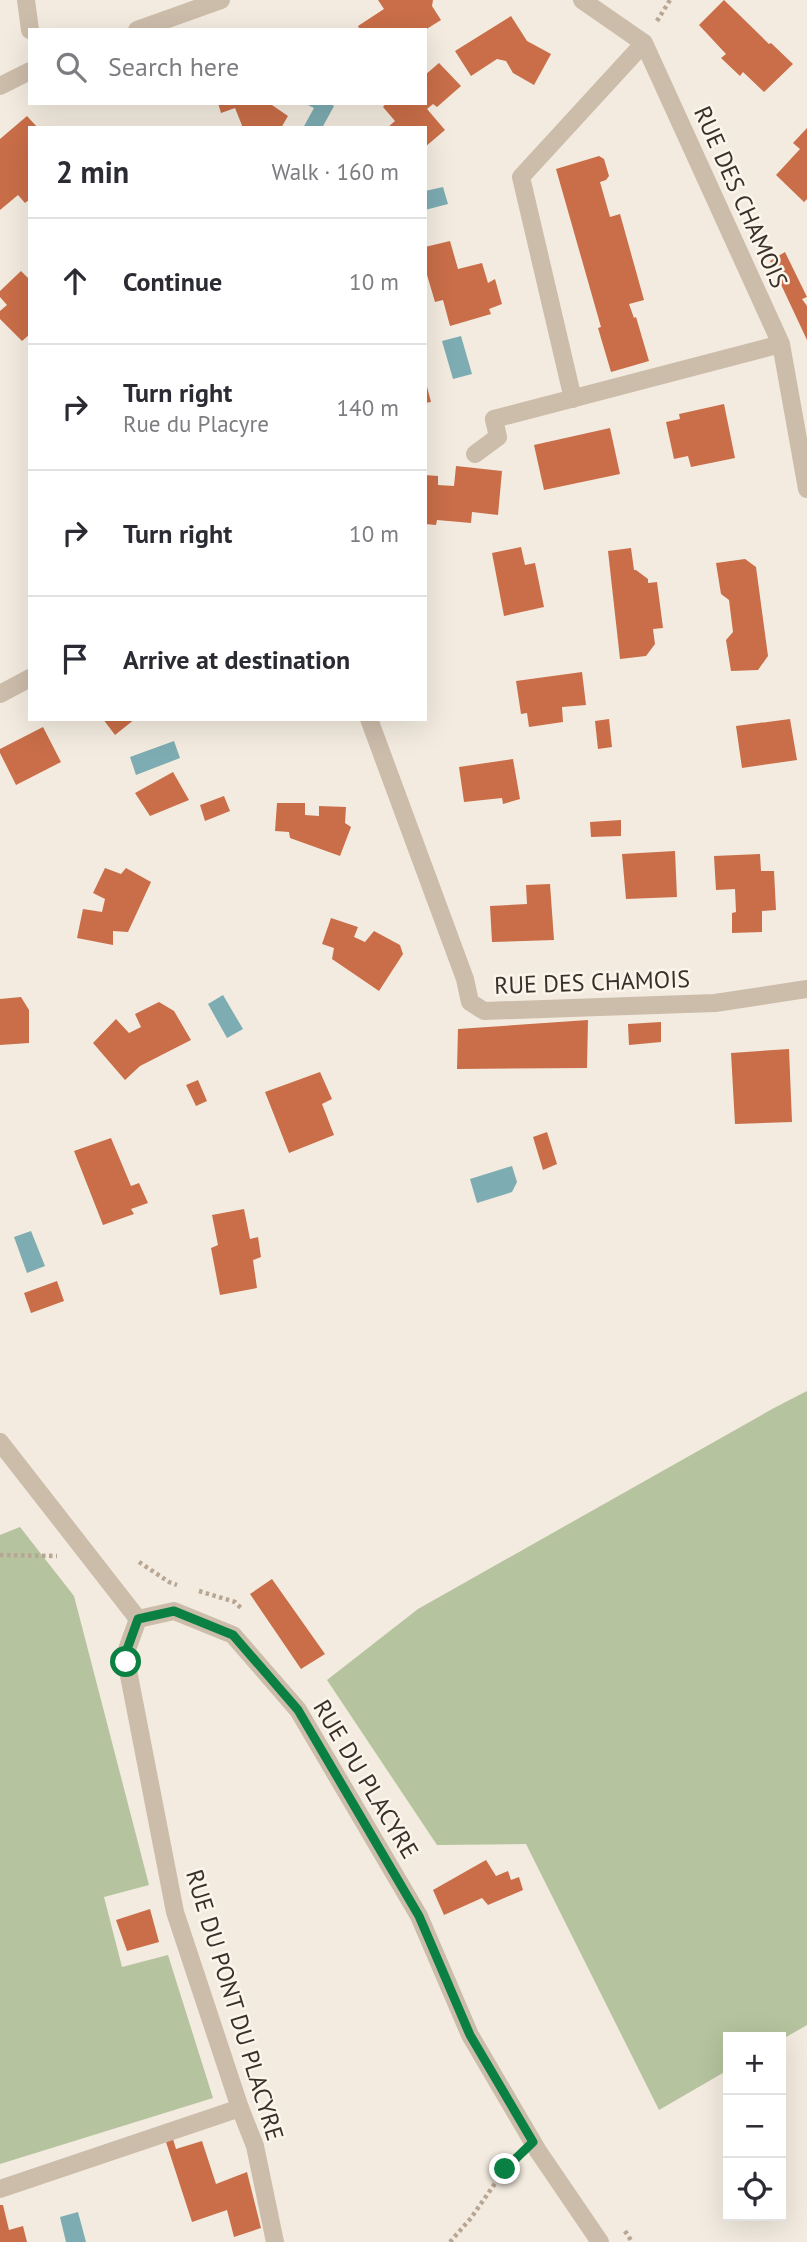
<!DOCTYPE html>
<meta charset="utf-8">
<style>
body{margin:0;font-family:"PT Sans",sans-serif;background:#f2f2f3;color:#2b2b33}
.controls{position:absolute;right:21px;bottom:21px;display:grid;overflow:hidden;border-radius:0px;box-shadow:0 7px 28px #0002}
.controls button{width:63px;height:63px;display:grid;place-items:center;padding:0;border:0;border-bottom:2px solid #e1e1e2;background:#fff;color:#2b2b33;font:35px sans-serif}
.stop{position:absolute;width:21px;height:21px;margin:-16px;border:5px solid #0b8043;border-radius:50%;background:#fff}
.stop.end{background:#0b8043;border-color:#fff;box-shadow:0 2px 7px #0008}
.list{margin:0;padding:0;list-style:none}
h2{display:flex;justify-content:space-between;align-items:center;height:91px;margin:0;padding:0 28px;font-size:30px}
h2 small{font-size:23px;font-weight:400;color:#7c7c81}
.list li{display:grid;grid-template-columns:46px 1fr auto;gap:21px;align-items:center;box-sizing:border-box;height:126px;padding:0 28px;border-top:2px solid #e1e1e2}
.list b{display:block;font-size:26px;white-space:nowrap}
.list p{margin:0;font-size:23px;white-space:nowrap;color:#7c7c81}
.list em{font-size:23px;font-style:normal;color:#7c7c81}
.icon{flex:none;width:38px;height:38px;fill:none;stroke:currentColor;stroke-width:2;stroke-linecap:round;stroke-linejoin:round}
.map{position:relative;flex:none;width:807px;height:2242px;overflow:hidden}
.search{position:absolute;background:#fff;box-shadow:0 7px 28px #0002;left:28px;top:28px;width:399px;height:77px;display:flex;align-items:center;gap:18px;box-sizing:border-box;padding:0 24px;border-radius:0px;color:#7c7c81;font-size:26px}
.panel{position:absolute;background:#fff;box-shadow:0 7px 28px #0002;left:28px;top:126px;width:399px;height:595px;border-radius:0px}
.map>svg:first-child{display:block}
.green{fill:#b5c39e}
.water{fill:#7dacb2}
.building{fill:#c96e48}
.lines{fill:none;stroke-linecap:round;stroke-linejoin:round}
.path{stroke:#b8a694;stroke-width:4.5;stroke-dasharray:3.5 3.5;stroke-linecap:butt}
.service{stroke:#ccbcaa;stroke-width:18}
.minor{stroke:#ccbcaa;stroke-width:18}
.tertiary{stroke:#ccbcaa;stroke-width:18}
.route{stroke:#0b8043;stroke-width:9}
.labels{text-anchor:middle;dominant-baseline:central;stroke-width:5;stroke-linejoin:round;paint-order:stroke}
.street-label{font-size:24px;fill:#3a302a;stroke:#fbf5ec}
</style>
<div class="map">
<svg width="807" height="2242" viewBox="0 0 807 2242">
<rect width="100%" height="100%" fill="#f3ebdf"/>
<path class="green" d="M807 1391V2025L781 2040V2037H728V2070L659 2110 526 1844 437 1845 327 1680 418 1609 774 1408Z
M20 1527 74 1596 149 1885 104 1897 122 1967 168 1955 213 2098 0 2164V1535Z"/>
<path class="water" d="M309 103H329L334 106 322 128H303L314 108 308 105Z
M443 187 448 204 425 210V191Z
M461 336 472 374 453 379 442 341Z
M174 741 180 758 136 775 130 757Z
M223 995 243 1029 227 1038 208 1004Z
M512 1166 517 1182 512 1192 477 1203 470 1179Z
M31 1231 45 1266 27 1273 14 1237Z
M78 2212 86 2242H66L60 2217Z"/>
<path class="building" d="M378 0H433L432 6 441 20 425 30H360L358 26 384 9Z
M724 0 769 44 771 43 793 64 764 92 743 72 740 76 721 58 726 54 699 25Z
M511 16 527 41 551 54 534 85 513 73 506 61 497 59 471 76 455 51Z
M439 63 461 86 437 107 433 104 427 109 445 130 425 147V128H387L395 121 383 107 386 103H425V75Z
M218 103H269L288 116 281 128H243L235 108 221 113Z
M27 116 38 128H30V199L25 203 18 195 0 210V139Z
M807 128V199L804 202 776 175 800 149 793 143Z
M599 156 604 159 609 176 606 180 600 182 610 217 620 214 644 300 629 304 634 318 636 317 649 361 611 372 598 328 601 327 556 169Z
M450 241 458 269 482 263 488 283 495 279 502 304 489 309 491 314 450 326 443 300 435 302 425 268V247Z
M785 252 807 297 802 299 807 306V340L770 261Z
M21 271 30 280V334L22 341 0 319V311L7 305 0 297V291Z
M425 379 431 402 425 403Z
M724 404 735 458 691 467 688 456 674 459 666 422 680 419 679 414Z
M610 428 620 474 544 490 534 445Z
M456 466 502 471 498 515 472 512 471 523 437 520 436 525 425 524V475L438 476V485L454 486Z
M521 547 525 565 535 563 544 607 504 616 492 553Z
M631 548 634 570H636L648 579V583L657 582 663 628 653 629 655 644 646 656 620 659 608 551Z
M745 559 756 567 768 656 758 670 731 671 726 640 733 632 729 600 721 594 716 563Z
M582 672 586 705 562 707 563 722 529 727 527 713 521 714 516 681Z
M103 719H135L115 735Z
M609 719 612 747 598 749 595 721Z
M790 719 797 760 742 768 736 726Z
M43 727 61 762 16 785 0 753V749Z
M513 759 520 799 503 804 502 798 464 802 459 767Z
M173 772 189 800 150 816 135 793Z
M224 796 230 811 205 821 200 805Z
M277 803H305V815L319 816V806L346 807 345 823 351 827 340 856 290 838 289 832 275 831Z
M621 820V836L591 837 590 822Z
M675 851 677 897 626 899 622 854Z
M760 854 761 871H774L776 910 762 911V932L732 933V913L736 912 735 889 716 890 714 856Z
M105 868 121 874 126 868 151 882 128 932 113 931V945L77 938 83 909 102 912 105 899 93 893Z
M550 884 554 940 492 942 490 906 527 904 526 885Z
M331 918 358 927 354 937 365 942 374 931 400 945 403 954 379 991 332 959 334 948 322 944Z
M21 997 29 1010V1043L0 1045V999Z
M159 1002 174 1011 191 1040 140 1066 125 1080 93 1043 116 1019 129 1033 141 1027 135 1014Z
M588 1020 587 1068 457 1069 458 1029Z
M661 1022V1042L629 1045 628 1024Z
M789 1049 792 1122 735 1124 731 1053Z
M320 1072 332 1099 322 1104 334 1135 289 1153 265 1092Z
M198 1080 207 1101 196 1106 186 1085Z
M547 1132 557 1164 543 1170 533 1137Z
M111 1138 131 1186 139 1183 148 1203 131 1209 134 1214 103 1225 74 1151Z
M244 1209 250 1239 258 1237 261 1257 253 1260 257 1288 220 1295 211 1248 218 1245 212 1215Z
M57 1281 64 1301 31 1313 24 1293Z
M272 1579 325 1654 301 1669 250 1594Z
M486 1860 496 1876 508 1871 511 1880 519 1877 523 1890 488 1905 482 1898 444 1915 433 1890Z
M150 1909 159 1942 127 1951 116 1920Z
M173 2139 176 2149 202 2141 216 2184 247 2172 261 2228 234 2237 227 2210 192 2222 166 2142Z
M0 2205H3L9 2230 23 2226 27 2242H0Z"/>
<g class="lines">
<path class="path" d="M657 21 670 0
M0 1555 57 1556
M139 1562 169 1582 177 1585
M199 1591 235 1602 242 1609
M625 2231 632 2242
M450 2242 471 2218 505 2169 514 2160"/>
<path class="service" d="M26 0 30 30
M475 454 498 437 494 419
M0 2189 240 2108"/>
<path class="minor" d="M582 0 644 43 781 344 807 489
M137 30 221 0
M0 86 30 71
M573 399 521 177 644 43
M494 419 781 344
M0 694 30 678
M369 719 465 979 470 1002 484 1011 715 1003 807 989
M138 1619 125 1655 175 1912 240 2108 255 2146 275 2242"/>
<path class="tertiary" d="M0 1442 138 1619 174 1611 233 1635 298 1710 419 1916 470 2035 538 2151 600 2242"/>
</g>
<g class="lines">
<path class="route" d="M126 1662 125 1655 138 1619 174 1611 233 1635 298 1710 419 1916 470 2035 533 2142 505 2169"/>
</g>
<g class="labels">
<g class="street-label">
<text transform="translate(741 197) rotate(66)">RUE DES CHAMOIS</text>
<text transform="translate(592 982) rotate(-2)">RUE DES CHAMOIS</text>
<text transform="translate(366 1779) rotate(59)">RUE DU PLACYRE</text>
<text transform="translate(235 2005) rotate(73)">RUE DU PONT DU PLACYRE</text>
</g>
</g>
</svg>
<div class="controls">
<button>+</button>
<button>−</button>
<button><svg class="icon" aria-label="locate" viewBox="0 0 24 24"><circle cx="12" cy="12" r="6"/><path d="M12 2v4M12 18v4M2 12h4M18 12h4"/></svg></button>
</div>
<div class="stop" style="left:126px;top:1662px"></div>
<div class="stop end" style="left:505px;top:2169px"></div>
<div class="search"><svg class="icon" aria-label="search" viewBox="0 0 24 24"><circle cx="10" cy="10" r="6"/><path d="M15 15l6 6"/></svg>Search here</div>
<section class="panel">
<h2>2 min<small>Walk · 160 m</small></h2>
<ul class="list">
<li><svg class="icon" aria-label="ahead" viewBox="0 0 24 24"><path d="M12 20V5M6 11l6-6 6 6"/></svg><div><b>Continue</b></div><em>10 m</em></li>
<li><svg class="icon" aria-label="right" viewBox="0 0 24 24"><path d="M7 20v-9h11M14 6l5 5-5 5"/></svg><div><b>Turn right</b><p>Rue du Placyre</p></div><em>140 m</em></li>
<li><svg class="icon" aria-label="right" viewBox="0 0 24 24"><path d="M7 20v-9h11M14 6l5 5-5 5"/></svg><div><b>Turn right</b></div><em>10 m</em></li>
<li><svg class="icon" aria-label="arrive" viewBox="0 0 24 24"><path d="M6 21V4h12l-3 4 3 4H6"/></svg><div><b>Arrive at destination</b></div></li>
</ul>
</section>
</div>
